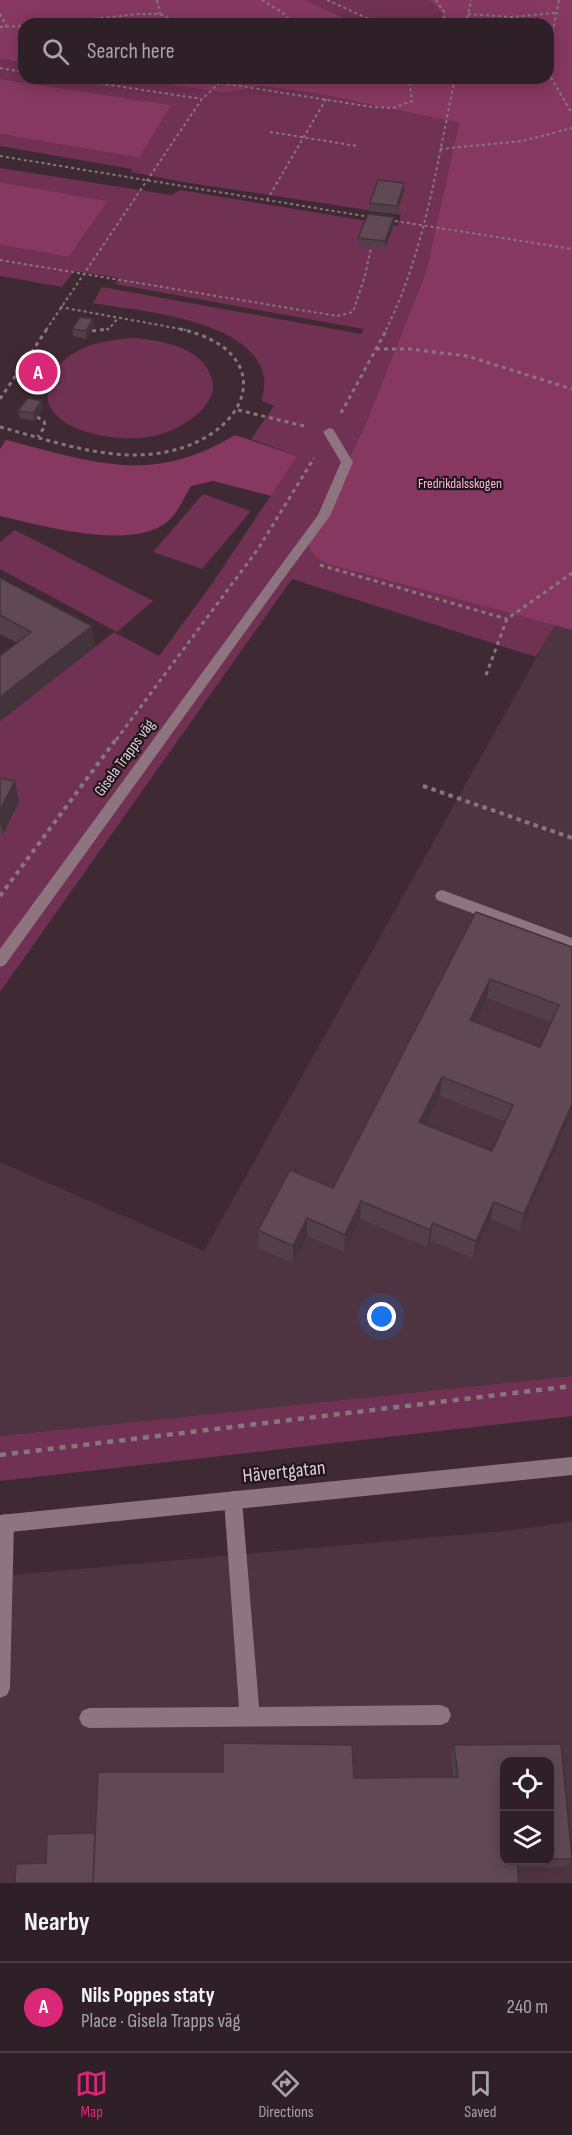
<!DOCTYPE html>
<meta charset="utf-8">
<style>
body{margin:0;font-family:"Sofia Sans Condensed",sans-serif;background:#3b2d33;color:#f1f3f6}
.controls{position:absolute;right:18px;bottom:18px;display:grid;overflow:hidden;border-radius:12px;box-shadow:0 3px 15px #0003}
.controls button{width:54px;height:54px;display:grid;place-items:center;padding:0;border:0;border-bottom:2px solid #4a3e44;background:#2f2027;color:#f1f3f6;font:30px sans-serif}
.you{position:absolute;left:382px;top:1317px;width:21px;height:21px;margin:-15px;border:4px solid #fff;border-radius:50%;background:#1a73e8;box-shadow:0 0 0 9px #1a73e833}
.badge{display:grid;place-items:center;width:39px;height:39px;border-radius:50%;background:#db2777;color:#fff;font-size:20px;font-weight:700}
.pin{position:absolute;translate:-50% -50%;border:3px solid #fff;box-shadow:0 2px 6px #0006}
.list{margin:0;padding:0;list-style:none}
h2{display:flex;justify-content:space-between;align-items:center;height:78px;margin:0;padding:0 24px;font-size:26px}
h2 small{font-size:20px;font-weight:400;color:#a7a3a7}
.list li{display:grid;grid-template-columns:39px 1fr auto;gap:18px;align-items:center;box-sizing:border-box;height:90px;padding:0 24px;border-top:2px solid #4a3e44}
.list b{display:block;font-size:22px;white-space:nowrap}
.list p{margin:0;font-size:20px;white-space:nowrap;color:#a7a3a7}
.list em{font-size:20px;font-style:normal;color:#a7a3a7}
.icon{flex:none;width:33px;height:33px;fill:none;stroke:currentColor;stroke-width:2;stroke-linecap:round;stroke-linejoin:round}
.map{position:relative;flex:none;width:572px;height:1883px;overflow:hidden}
.search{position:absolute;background:#2f2027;box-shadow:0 3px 15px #0003;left:18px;right:18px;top:18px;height:66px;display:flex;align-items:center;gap:15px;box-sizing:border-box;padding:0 21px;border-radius:18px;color:#a7a3a7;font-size:22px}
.sheet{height:168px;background:#2f2027}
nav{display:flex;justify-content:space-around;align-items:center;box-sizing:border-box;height:84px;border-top:2px solid #4a3e44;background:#2f2027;font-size:16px;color:#a7a3a7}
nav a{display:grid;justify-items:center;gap:3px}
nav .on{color:#db2777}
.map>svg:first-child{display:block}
.built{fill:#4e3340;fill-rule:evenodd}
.green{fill:#713152}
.forest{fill:#863860}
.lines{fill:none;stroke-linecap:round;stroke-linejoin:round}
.path-far3{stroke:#87767e;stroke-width:2;stroke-dasharray:3 3;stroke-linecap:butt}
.path-far2{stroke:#87767e;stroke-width:3;stroke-dasharray:4 4;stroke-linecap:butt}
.path-far1{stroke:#87767e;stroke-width:4;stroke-dasharray:4.5 4.5;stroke-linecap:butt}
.path{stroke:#87767e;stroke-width:4.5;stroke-dasharray:6 6;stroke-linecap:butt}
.service{fill:#8d747f;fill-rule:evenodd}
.minor{fill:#8d747f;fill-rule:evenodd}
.tertiary{fill:#8d747f;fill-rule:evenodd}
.wall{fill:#533f47;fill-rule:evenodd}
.shaded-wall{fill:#43333a}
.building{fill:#604953;stroke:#43333a;stroke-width:1.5;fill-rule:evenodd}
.labels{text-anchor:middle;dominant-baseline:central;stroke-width:4.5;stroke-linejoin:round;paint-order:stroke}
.far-park-label{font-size:14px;fill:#feb9d8;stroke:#20161b}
.street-label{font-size:16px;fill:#dfd1d7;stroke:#20161b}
.near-street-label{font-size:20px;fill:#dfd1d7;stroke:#20161b}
</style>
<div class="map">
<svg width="572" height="1883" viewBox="0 0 572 1883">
<rect width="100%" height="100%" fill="#3f2a34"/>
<path class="built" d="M555 625 572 630V1376L0 1436V1162L204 1251Z
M572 1521V1883H0V1576L515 1530ZM504 1762H550V1860H504Z"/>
<path class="green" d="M305 0H430L443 15V24H357Z
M0 59 24 63V78H126L225 93 261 86 320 94 459 123 426 272 366 423 307 545 327 564 555 625 536 657 292 579 0 992V721L114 632 159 656 214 581 297 456 251 439 274 406 262 401C263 393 265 385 264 377 253 319 139 311 93 303L102 287 361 334 363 329 115 284 119 278 74 271 62 287 0 276V245L69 257 108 201 0 182V168L171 195 180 190 398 226 401 215 183 182 131 172 132 169 0 146V134L138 158 170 105 0 79Z
M137 338C165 342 202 347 212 379 217 394 205 408 194 417 181 427 165 434 149 437 121 442 57 434 48 401 47 395 48 388 50 383 61 347 104 339 137 338Z
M203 494 251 511 202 569 153 552Z
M15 530 153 601 117 632 0 569V542Z
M572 1376V1416L0 1481V1436Z"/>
<path class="forest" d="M0 0H305L357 24H24V63L0 59Z
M430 0H572V630L327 564 316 557 307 545 366 423 426 272 459 123 320 94 261 86 225 93 126 78H548V24H443V15Z
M0 79 171 105 139 158 0 134Z
M0 182 108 201 69 257 0 245Z
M235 435 297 456 271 496 213 481 191 486C184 497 178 513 168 521 134 552 40 525 0 516V449L6 440C94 462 151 486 235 435Z"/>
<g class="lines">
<path class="path-far3" d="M157 0 160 14
M262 0 283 13 294 24
M327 0 380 24
M436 0 444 12 443 24
M0 14 7 27
M468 14 511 17 555 13
M47 24 138 14H160L179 24
M466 24 471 0
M0 27 24 26
M548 56 559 0
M0 68 24 72
M548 72 572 114
M64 78 202 99
M221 83 372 107 393 108 412 101 409 78
M270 132 357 146
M440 149 523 141 572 128
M0 156 370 217
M267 200 326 99
M389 220 572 249
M0 260 337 316 353 312 365 276 371 248
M60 307 186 330
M46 330 202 99 225 78
M100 330 109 329 118 318
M386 330C425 251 437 163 455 78"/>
<path class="path-far2" d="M92 331 109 329
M376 349H409L467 356 572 389
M0 399 47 329
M238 410 304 426
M341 413 387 329
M37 417 44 421 45 426 38 437
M0 427C53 441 111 463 166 452 253 434 279 351 180 329
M320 565 507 619
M486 675 507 619 572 573
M116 740 258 549 314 458"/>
<path class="path-far1" d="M423 786 572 838
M0 896 117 738"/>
<path class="path" d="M0 1455 572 1386"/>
<path class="service" d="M329 428 333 429 353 462 330 516 284 578H276L274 575 276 572 318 515 341 462 323 432Z
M442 890 572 938V950L437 900 435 896 437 892Z
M233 1491 240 1493 242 1500 259 1707 441 1705 448 1708 451 1715 448 1722 441 1725 89 1728 82 1725 79 1718 82 1711 89 1708 239 1707 224 1500 226 1493Z
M5 1514 12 1516 14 1523 10 1688 7 1695 0 1698V1516Z"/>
<path class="minor" d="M280 571 286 575 284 578 5 965 0 967V949L276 572Z"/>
<path class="tertiary" d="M572 1457V1475L0 1533V1515Z"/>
</g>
<path class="wall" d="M404 183V191L396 214 369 211 370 203Z
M394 217V225L385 249 358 246V238Z
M94 327 86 339 73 336 72 329Z
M43 409 34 421 20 418 18 411Z
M0 578 95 647 17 643 0 634Z
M0 778 15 781 19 802 3 834 0 833Z
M476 912 572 947V1112L520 1231 491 1219 473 1258 430 1241 427 1247 360 1219 344 1252 307 1236 293 1263 258 1248V1230L333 1188ZM487 998 551 1022 540 1047 475 1023ZM440 1096 505 1122 492 1151 425 1124Z
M223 1743 352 1745 354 1778 453 1777 451 1755 454 1745 561 1744 572 1859 566 1867 518 1868 519 1883H15L16 1864 46 1863 47 1834 95 1833 98 1772H223ZM504 1761H549V1860H504Z"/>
<path class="shaded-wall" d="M404 183V191L396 214 397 206Z
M394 217V225L385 249V241Z
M93 319 94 327 86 339V331Z
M42 401 43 409 34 421 33 413Z
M92 626 95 647 0 721V697Z
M15 781 19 802 3 834 0 821V810Z
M490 979 487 998 467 1040 470 1020Z
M442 1077 440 1096 417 1140 419 1122Z
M572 1104V1112L520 1231 524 1214Z
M361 1201 360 1219 344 1252 345 1235Z
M494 1202 491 1219 473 1258 476 1241Z
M307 1218V1236L293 1263V1246Z
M433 1223 430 1241 427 1247 430 1230Z"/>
<path class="building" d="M378 180 404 183 397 206 370 203Z
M368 214 394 217 385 241 358 238Z
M80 317 93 319 86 331 72 329Z
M28 398 42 401 33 413 18 411Z
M0 578 92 626 0 697V656L31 632 0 615Z
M0 778 15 781 0 810Z
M476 912 572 947V1104L524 1214 494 1202 476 1241 433 1223 430 1230 361 1201 345 1235 307 1218 293 1246 258 1230 290 1170 333 1188ZM490 979 559 1005 540 1047 470 1020ZM442 1077 513 1105 492 1151 419 1122Z
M223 1743 352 1745 354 1778 458 1777 454 1745 561 1744 572 1859H549V1761H504V1860H517L519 1883H93L98 1772H223Z
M95 1833 93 1883H15L16 1864 46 1863 47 1834Z"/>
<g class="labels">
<g class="far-park-label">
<text x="460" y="483">Fredrikdalsskogen</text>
</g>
<g class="street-label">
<text transform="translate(125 758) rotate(-54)">Gisela Trapps väg</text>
</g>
<g class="near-street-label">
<text transform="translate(284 1472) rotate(-6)">Hävertgatan</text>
</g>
</g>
</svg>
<div class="controls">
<button><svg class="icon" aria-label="locate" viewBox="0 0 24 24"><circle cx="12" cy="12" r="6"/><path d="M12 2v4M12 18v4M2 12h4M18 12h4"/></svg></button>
<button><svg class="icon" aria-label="layers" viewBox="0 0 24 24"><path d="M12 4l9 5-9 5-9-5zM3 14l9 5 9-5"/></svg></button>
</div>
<div class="you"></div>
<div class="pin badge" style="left:38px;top:372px">A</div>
<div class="search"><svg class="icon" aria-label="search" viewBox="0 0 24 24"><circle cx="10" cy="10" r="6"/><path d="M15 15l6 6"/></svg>Search here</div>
</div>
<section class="sheet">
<h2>Nearby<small></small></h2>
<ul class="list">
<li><span class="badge">A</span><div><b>Nils Poppes staty</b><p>Place · Gisela Trapps väg</p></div><em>240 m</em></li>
</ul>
</section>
<nav>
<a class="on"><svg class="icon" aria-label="map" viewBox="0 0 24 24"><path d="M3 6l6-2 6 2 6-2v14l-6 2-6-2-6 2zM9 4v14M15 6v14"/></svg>Map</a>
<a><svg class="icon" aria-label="directions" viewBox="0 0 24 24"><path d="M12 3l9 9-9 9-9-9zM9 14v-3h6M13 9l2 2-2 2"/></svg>Directions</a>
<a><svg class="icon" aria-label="saved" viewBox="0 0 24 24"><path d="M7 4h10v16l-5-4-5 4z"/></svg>Saved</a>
</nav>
